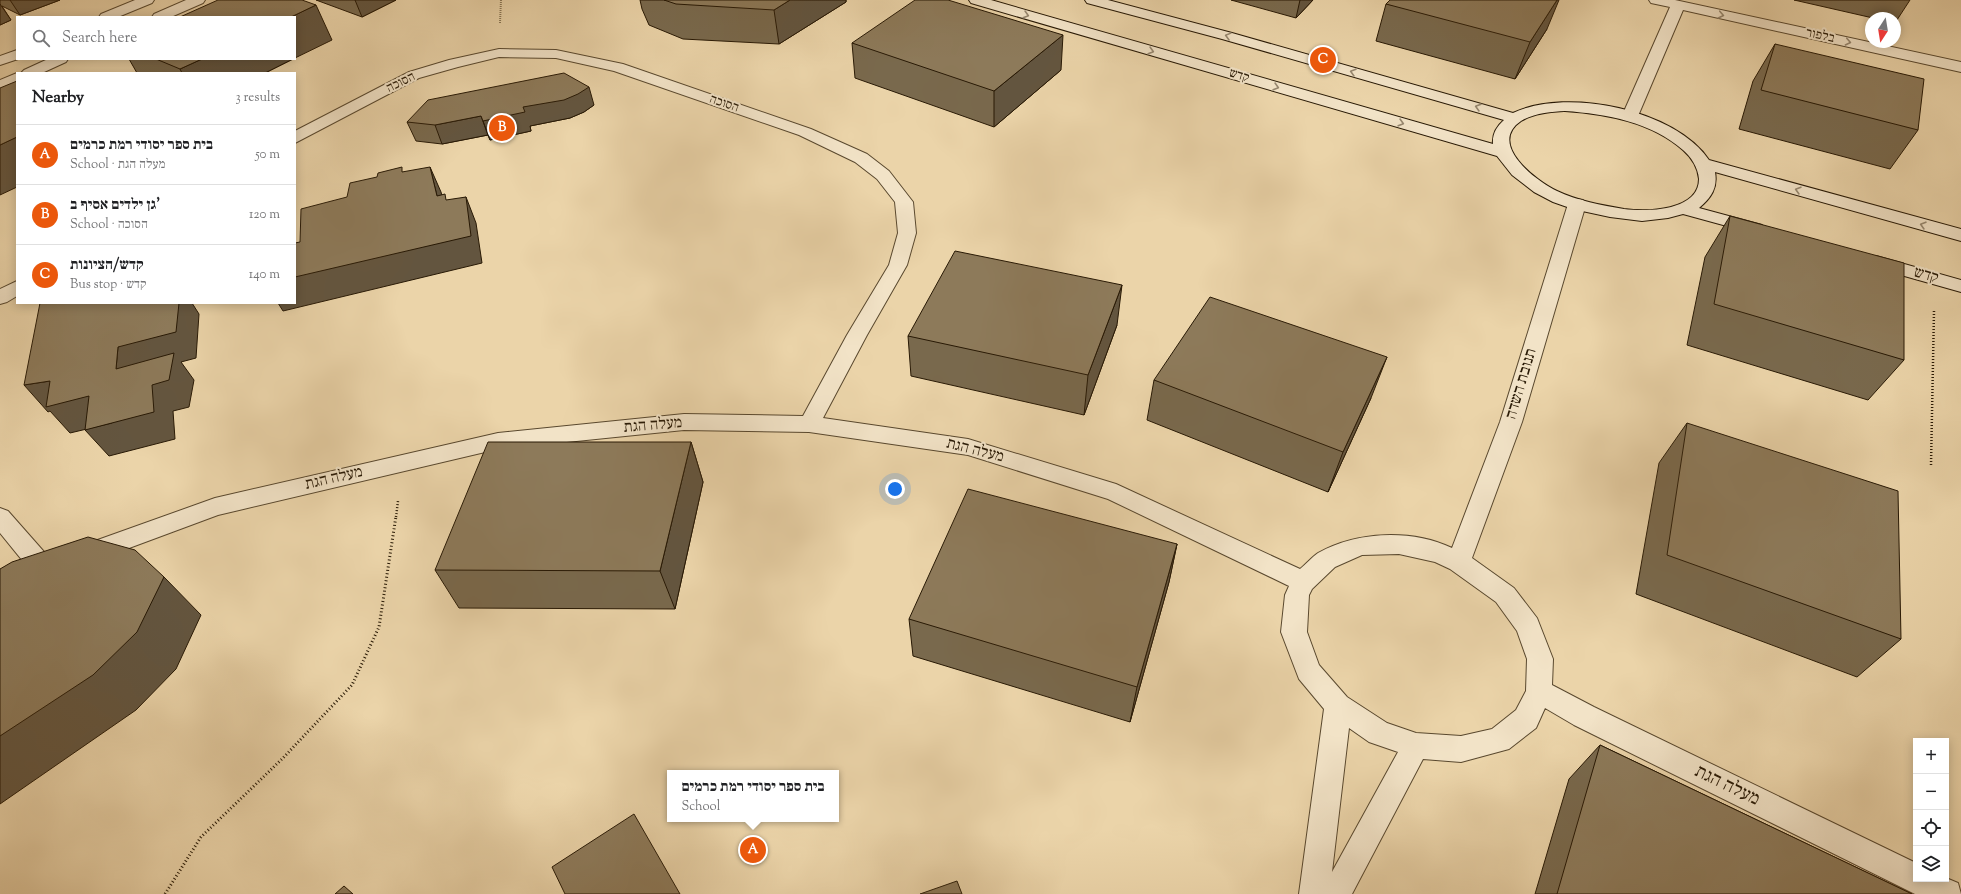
<!DOCTYPE html>
<meta charset="utf-8">
<style>
body{margin:0;font-family:"Sorts Mill Goudy","Frank Ruhl Libre",serif;background:#f2f2f2;color:#202124}
.controls{position:absolute;right:12px;bottom:12px;display:grid;overflow:hidden;border-radius:0px;box-shadow:0 2px 10px #0003}
.controls button{width:36px;height:36px;display:grid;place-items:center;padding:0;border:0;border-bottom:1px solid #e0e0e0;background:#fff;color:#202124;font:20px sans-serif}
.compass{position:absolute;left:1865px;top:12px;width:36px;height:36px;border-radius:50%;background:#fff;box-shadow:0 2px 10px #0003;rotate:192deg}
.you{position:absolute;left:895px;top:489px;width:14px;height:14px;margin:-10px;border:3px solid #fff;border-radius:50%;background:#1a73e8;box-shadow:0 0 0 6px #1a73e833}
.badge{display:grid;place-items:center;width:26px;height:26px;border-radius:50%;background:#ea580c;color:#fff;font-size:13px;font-weight:700}
.pin{position:absolute;translate:-50% -50%;border:2px solid #fff;box-shadow:0 1px 4px #0006}
.popup{position:absolute;left:667px;top:770px;width:172px;height:52px;box-sizing:border-box;display:grid;place-content:center;border-radius:0px;background:#fff;filter:drop-shadow(0 1px 3px #0005);font-size:13px;white-space:nowrap;color:#757577}
.popup b{font-size:15px;color:#202124}
.popup::after{content:'';position:absolute;left:50%;top:100%;margin-left:-8px;border:8px solid transparent;border-top-color:#fff}
.list{margin:0;padding:0;list-style:none}
h2{display:flex;justify-content:space-between;align-items:center;height:52px;margin:0;padding:0 16px;font-size:17px}
h2 small{font-size:13px;font-weight:400;color:#757577}
.list li{display:grid;grid-template-columns:26px 1fr auto;gap:12px;align-items:center;box-sizing:border-box;height:60px;padding:0 16px;border-top:1px solid #e0e0e0}
.list b{display:block;font-size:15px;white-space:nowrap}
.list p{margin:0;font-size:13px;white-space:nowrap;color:#757577}
.list em{font-size:13px;font-style:normal;color:#757577}
.icon{flex:none;width:22px;height:22px;fill:none;stroke:currentColor;stroke-width:2;stroke-linecap:round;stroke-linejoin:round}
.map{position:relative;flex:none;width:1961px;height:894px;overflow:hidden}
.search{position:absolute;background:#fff;box-shadow:0 2px 10px #0003;left:16px;top:16px;width:280px;height:44px;display:flex;align-items:center;gap:10px;box-sizing:border-box;padding:0 14px;border-radius:0px;color:#757577;font-size:15px}
.panel{position:absolute;background:#fff;box-shadow:0 2px 10px #0003;left:16px;top:72px;width:280px;height:232px;border-radius:0px}
.map>svg:first-child{display:block}
.lines{fill:none;stroke-linecap:round;stroke-linejoin:round}
.minor-casing{stroke:#59482e;stroke-width:2}
.tertiary-casing{stroke:#59482e;stroke-width:2}
.secondary-casing{stroke:#281905;stroke-width:2}
.path-far2{stroke:#281905;stroke-width:2;stroke-dasharray:0.5 1.5;stroke-linecap:butt}
.path-far1{stroke:#281905;stroke-width:2.5;stroke-dasharray:1 2;stroke-linecap:butt}
.path{stroke:#281905;stroke-width:3;stroke-dasharray:1 2.5;stroke-linecap:butt}
.minor{fill:#f2e3c7;fill-rule:evenodd}
.tertiary{fill:#f2e3c7;fill-rule:evenodd}
.secondary{fill:#f2e3c7;fill-rule:evenodd}
.wall{fill:#79694d;stroke:#281905}
.shaded-wall{fill:#63553f;stroke:#281905}
.building{fill:#8d7a5a;stroke:#281905}
.oneway{stroke:#978870}
.labels{text-anchor:middle;dominant-baseline:central;stroke-width:4;stroke-linejoin:round;paint-order:stroke}
.far-street-label{font-size:13px;fill:#281905;stroke:#f2e3c7}
.street-label{font-size:16px;fill:#281905;stroke:#f2e3c7}
.near-street-label{font-size:19px;fill:#281905;stroke:#f2e3c7}
</style>
<div class="map">
<svg width="1961" height="894" viewBox="0 0 1961 894">
<rect width="100%" height="100%" fill="#ebd4a9"/>
<filter id="stains"><feTurbulence type="fractalNoise" baseFrequency=".005" numOctaves="4"/><feColorMatrix values="0 0 0 0 .2 0 0 0 0 .09 0 0 0 0 .02 0 0 0 .5 -.17"/></filter>
<radialGradient id="worn" r=".72"><stop offset=".6" stop-color="#630" stop-opacity="0"/><stop offset="1" stop-color="#630" stop-opacity=".3"/></radialGradient>
<g class="lines">
<g class="minor-casing">
<path id="minor" d="M1649 0H1675L1961 62V72L1683 10 1638 116 1636 119 1630 121 1624 119 1622 116 1670 7 1651 3Z
M499 49 556 50 623 64 811 129 867 154 889 171 913 202 916 233 907 265 867 335 823 418 968 439 1116 484 1300 569C1306 564 1312 557 1318 553 1357 531 1412 529 1452 548L1500 422 1568 204 1571 200 1577 199 1583 200 1586 204 1522 422 1472 558 1514 588 1537 618 1553 659 1552 685 1594 707 1916 863V879H1946V878L1958 883 1961 894H1915L1574 725 1545 708 1536 728 1509 749 1461 762 1423 759 1352 894H1299L1324 709 1299 679 1281 632 1285 595 1289 586 1108 499 968 455 809 432 684 430 498 449 218 515 86 564 78 561 74 554 78 547 215 498 498 433 684 414 803 416 847 335 889 265 898 233 895 202 877 179 855 162 799 135 614 71 556 58 499 57 458 67 419 78 295 143V131L409 72 449 60ZM1399 554 1435 562 1450 569 1496 602 1517 631 1527 659 1526 691 1516 710 1492 729 1461 736 1416 733 1387 723 1347 697 1319 665 1307 632 1309 595 1312 589 1335 567 1362 555ZM1349 728 1369 742 1398 752 1332 872Z
M17 281V296L7 302 0 304V289Z
M0 508 8 511 53 562 56 569 53 576 44 579 35 576 0 533Z"/>
</g>
<g class="tertiary-casing">
<path id="tertiary" d="M135 0H154L152 3 118 17H99L101 14Z
M186 0H205L203 3 171 17H152L154 14Z
M17 50 18 59 0 65V56Z
M48 59H68L66 62 42 73H21L24 70Z
M17 73V83L0 90V80Z"/>
</g>
<g class="secondary-casing">
<path id="secondary" d="M969 0H991L1493 144C1492 134 1497 126 1504 120L1222 39 1087 3 1085 0H1108L1232 33 1513 113C1567 87 1676 110 1709 160L1961 229V241L1715 172C1718 188 1711 198 1699 208L1762 225 1765 229 1762 233 1756 234 1683 214 1668 218 1642 221 1610 217 1573 209 1553 202 1534 192 1512 175 1497 156 971 3ZM1565 111C1607 114 1651 122 1683 150 1691 157 1698 167 1699 179 1699 211 1647 212 1624 209 1601 205 1578 201 1557 191 1536 181 1487 144 1521 121 1534 113 1551 112 1565 111Z
M1876 256 1961 280V292L1869 266 1867 262 1869 258Z"/>
</g>
<path class="path-far2" d="M500 23 501 0"/>
<path class="path-far1" d="M1931 465 1934 311
M396 517 398 501"/>
<path class="path" d="M165 894 201 837 283 758 352 685 379 627 396 516"/>
<use href="#minor" class="minor"/>
<use href="#tertiary" class="tertiary"/>
<use href="#secondary" class="secondary"/>
</g>
<path class="wall" d="M0 0H60L20 15 2 6 11 20 0 25Z
M316 0H396L362 17Z
M640 0H846V2L779 44 683 39 649 25 642 9Z
M1231 0H1313L1296 18Z
M1794 0H1910L1895 23V18H1873Z
M1386 4 1547 29 1515 79 1376 41Z
M852 43 1061 70 994 127 855 78Z
M1775 44 1918 130 1890 169 1739 129 1753 81Z
M129 59H293L265 73H137Z
M594 105 584 112 570 118 530 126 531 131 490 140 488 135 442 144 416 141 407 122Z
M1730 216 1904 360 1868 400 1687 345 1705 257Z
M1117 325 1084 415 911 376 908 336Z
M1154 380 1371 398 1328 492 1147 420Z
M1687 423 1901 639 1857 677 1636 594 1659 463Z
M691 442 703 482 675 609 459 608 435 570Z
M1177 544 1169 582 1130 722 913 656 909 619Z
M1600 745 1912 894H1535L1569 779Z"/>
<path class="shaded-wall" d="M10 0H60L20 15Z
M355 0H396L362 17Z
M790 0H846V2L779 44 774 10Z
M1300 0H1313L1296 18Z
M1557 0H1559L1547 29 1515 79 1530 42Z
M0 4 11 20 0 25Z
M316 5 332 40 295 58V17H291Z
M1063 35 1061 70 994 127V91Z
M202 59H293L265 73H182L180 69Z
M589 87 594 105 584 112 570 118 530 126 531 131 490 140 483 121 523 107Z
M481 116 488 135 442 144 435 125Z
M17 137V187L0 195V145Z
M430 167 441 192 449 222 437 196Z
M466 197 476 223 482 263 283 311 278 303H295V277Z
M1122 285 1117 325 1084 415 1088 375Z
M179 303H192L199 314 196 358 181 362 194 380 189 407 173 411 175 439 109 456 85 430 116 369 118 347Z
M1387 357 1371 398 1328 492 1343 452Z
M50 381 89 396 112 423 70 433 50 411 48 412 24 385Z
M691 442 703 482 675 609 660 571Z
M1177 544 1169 582 1130 722 1137 687Z
M164 577 201 615 176 669 136 710 0 804V736Z"/>
<path class="building" d="M218 0H302L316 5 291 17H180Z
M664 0H790L774 10 676 4Z
M915 0H948L1063 35 994 91 852 43Z
M1390 0H1557L1530 42 1386 4Z
M1775 44 1924 79 1918 130 1761 90Z
M156 59H202L180 69Z
M564 73 589 87 578 94 564 100 523 107 525 112 483 121 481 116 435 125 407 122 428 100Z
M17 81V137L0 145V88Z
M402 167V172L430 167 437 196 445 194 446 200 466 197 471 236 295 277V243L300 242 301 209 347 197 350 183 377 177 378 173Z
M1730 216 1904 263V360L1714 304Z
M955 251 1122 285 1088 375 908 336Z
M1210 297 1387 357 1343 452 1154 380Z
M40 303H179L176 332 118 347 116 369 174 353 169 380 152 385 154 412 85 430 89 396 46 407 50 381 24 385Z
M1687 423 1898 491 1901 639 1667 555Z
M488 442H691L660 571 435 570Z
M968 489 1177 544 1137 687 909 619Z
M88 537 135 550 164 577 137 632 93 675 0 736V569L12 562Z
M1600 745 1912 894H1557Z
M634 814 680 894H565L552 867Z
M957 881 962 894H920Z
M344 886 353 894H335Z"/>
<defs><path id="oneway-chevron" d="M-2-3.5L2.5 0L-2 3.5" fill="none" stroke-width="1.6" stroke-linecap="round" stroke-linejoin="round"/></defs>
<g class="oneway">
<use href="#oneway-chevron" transform="translate(1026 15) rotate(16)"/>
<use href="#oneway-chevron" transform="translate(1721 15) rotate(12)"/>
<use href="#oneway-chevron" transform="translate(1228 36) rotate(-165)"/>
<use href="#oneway-chevron" transform="translate(1848 42) rotate(12)"/>
<use href="#oneway-chevron" transform="translate(1151 51) rotate(16)"/>
<use href="#oneway-chevron" transform="translate(1353 72) rotate(-164)"/>
<use href="#oneway-chevron" transform="translate(1276 87) rotate(16)"/>
<use href="#oneway-chevron" transform="translate(1478 107) rotate(-164)"/>
<use href="#oneway-chevron" transform="translate(1401 123) rotate(16)"/>
<use href="#oneway-chevron" transform="translate(1798 190) rotate(-164)"/>
<use href="#oneway-chevron" transform="translate(1923 225) rotate(-164)"/>
</g>
<g class="labels">
<g class="far-street-label">
<text transform="translate(1820 36) rotate(12)">בלפור</text>
<text transform="translate(1239 76) rotate(16)">קדש</text>
<text transform="translate(401 83) rotate(-26)">הסוכה</text>
<text transform="translate(724 104) rotate(19)">הסוכה</text>
</g>
<g class="street-label">
<text transform="translate(1926 276) rotate(16)">קדש</text>
<text transform="translate(1522 384) rotate(-73)">תנובת השדה</text>
<text transform="translate(653 426) rotate(-5)">מעלה הגת</text>
<text transform="translate(975 451) rotate(14)">מעלה הגת</text>
<text transform="translate(334 479) rotate(-13)">מעלה הגת</text>
</g>
<g class="near-street-label">
<text transform="translate(1727 786) rotate(26)">מעלה הגת</text>
</g>
</g>
<rect width="100%" height="100%" filter="url(#stains)"/>
<rect width="100%" height="100%" fill="url(#worn)"/>
</svg>
<div class="controls">
<button>+</button>
<button>−</button>
<button><svg class="icon" aria-label="locate" viewBox="0 0 24 24"><circle cx="12" cy="12" r="6"/><path d="M12 2v4M12 18v4M2 12h4M18 12h4"/></svg></button>
<button><svg class="icon" aria-label="layers" viewBox="0 0 24 24"><path d="M12 4l9 5-9 5-9-5zM3 14l9 5 9-5"/></svg></button>
</div>
<svg class="compass" viewBox="-18 -18 36 36"><path d="M0-13l5 13h-10z" fill="#e53935"/><path d="M0 13l5-13h-10z" fill="#757577"/></svg>
<div class="you"></div>
<div class="pin badge" style="left:753px;top:850px">A</div>
<div class="popup"><b>בית ספר יסודי רמת כרמים</b>School</div>
<div class="pin badge" style="left:502px;top:128px">B</div>
<div class="pin badge" style="left:1323px;top:60px">C</div>
<div class="search"><svg class="icon" aria-label="search" viewBox="0 0 24 24"><circle cx="10" cy="10" r="6"/><path d="M15 15l6 6"/></svg>Search here</div>
<section class="panel">
<h2>Nearby<small>3 results</small></h2>
<ul class="list">
<li><span class="badge">A</span><div><b>בית ספר יסודי רמת כרמים</b><p>School · מעלה הגת</p></div><em>50 m</em></li>
<li><span class="badge">B</span><div><b>גן ילדים אסיף ב'</b><p>School · הסוכה</p></div><em>120 m</em></li>
<li><span class="badge">C</span><div><b>קדש/הציונות</b><p>Bus stop · קדש</p></div><em>140 m</em></li>
</ul>
</section>
</div>
